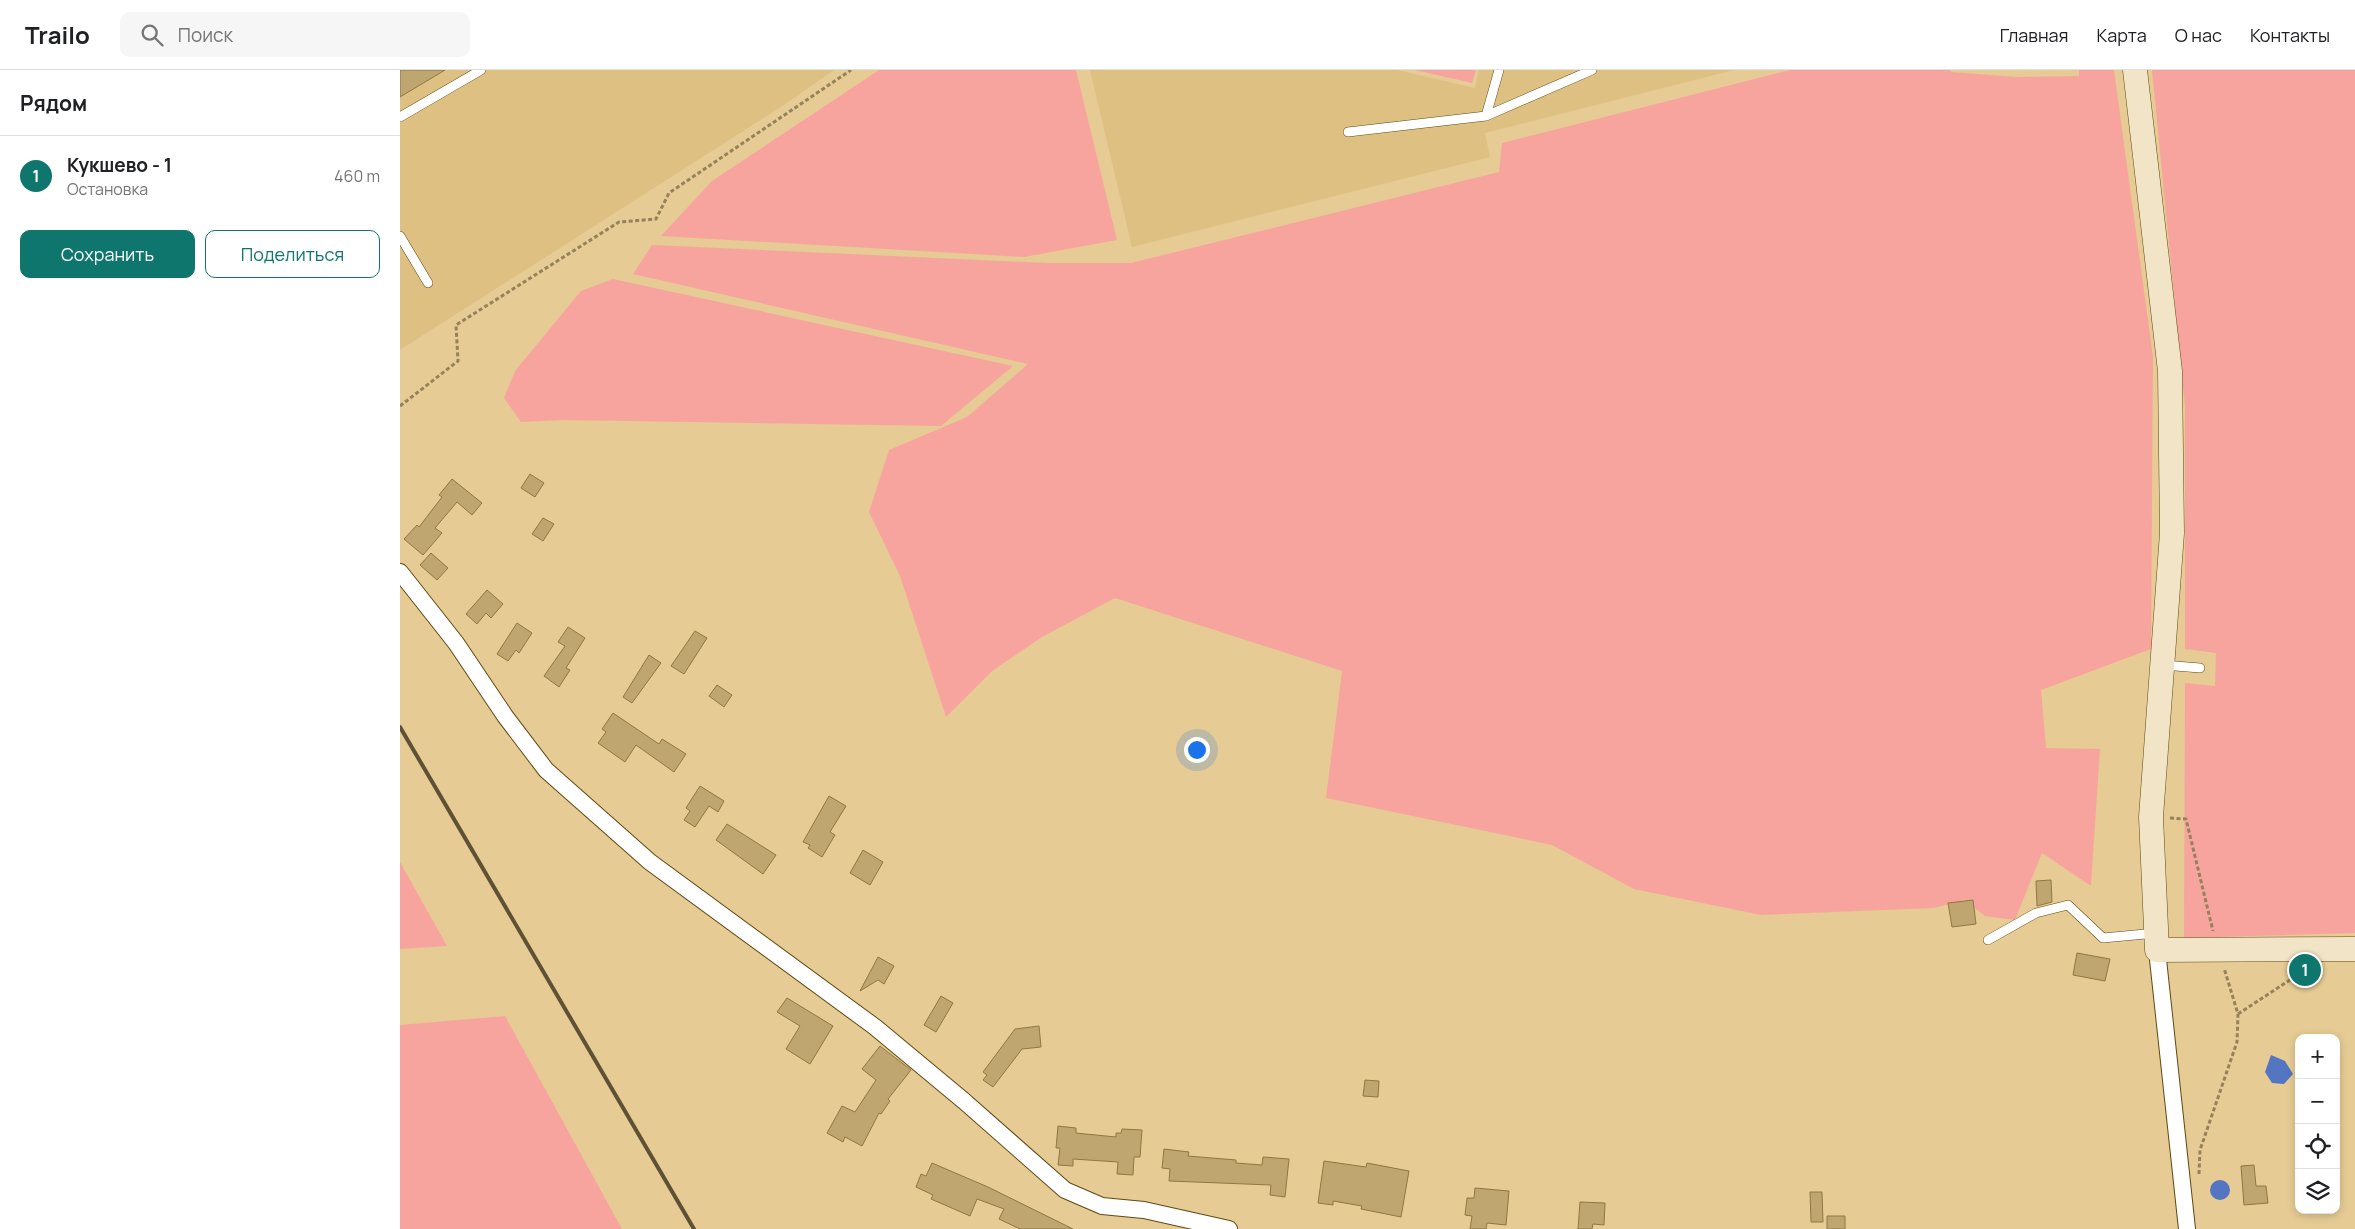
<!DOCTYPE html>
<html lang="ru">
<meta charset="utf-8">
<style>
body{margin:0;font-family:Manrope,sans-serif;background:#f6f6f6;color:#202124}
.controls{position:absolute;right:15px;bottom:15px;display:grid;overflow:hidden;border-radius:10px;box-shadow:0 2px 8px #0003}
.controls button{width:45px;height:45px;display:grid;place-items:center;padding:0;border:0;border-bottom:1px solid #e0e0e0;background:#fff;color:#202124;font:25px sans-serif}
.you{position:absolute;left:796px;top:679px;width:18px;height:18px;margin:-12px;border:4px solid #fff;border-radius:50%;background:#1a73e8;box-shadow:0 0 0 8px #1a73e833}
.badge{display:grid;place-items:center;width:32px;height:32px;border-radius:50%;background:#0f766e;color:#fff;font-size:16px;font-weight:700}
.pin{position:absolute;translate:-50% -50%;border:2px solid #fff;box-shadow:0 1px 5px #0006}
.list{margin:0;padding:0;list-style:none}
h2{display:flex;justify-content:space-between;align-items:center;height:65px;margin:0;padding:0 20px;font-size:21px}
h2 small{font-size:16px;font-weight:400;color:#757577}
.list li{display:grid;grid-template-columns:32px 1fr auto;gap:15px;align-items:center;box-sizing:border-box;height:80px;padding:0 20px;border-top:1px solid #e0e0e0}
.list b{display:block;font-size:19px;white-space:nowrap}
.list p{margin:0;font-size:16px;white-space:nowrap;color:#757577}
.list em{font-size:16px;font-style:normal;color:#757577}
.actions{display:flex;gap:10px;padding:15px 20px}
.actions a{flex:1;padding:11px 0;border:1px solid #0f766e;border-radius:10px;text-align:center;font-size:18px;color:#0f766e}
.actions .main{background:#0f766e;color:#fff}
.icon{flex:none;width:28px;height:28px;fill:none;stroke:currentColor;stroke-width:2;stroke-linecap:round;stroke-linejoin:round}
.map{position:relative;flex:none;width:1955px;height:1159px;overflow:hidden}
header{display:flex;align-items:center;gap:30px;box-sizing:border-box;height:70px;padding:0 25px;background:#fff;border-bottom:1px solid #e0e0e0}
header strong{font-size:24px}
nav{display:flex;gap:28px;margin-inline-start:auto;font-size:18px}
.search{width:350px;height:45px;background:#f6f6f6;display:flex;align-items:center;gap:12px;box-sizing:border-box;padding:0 18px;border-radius:10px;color:#757577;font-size:19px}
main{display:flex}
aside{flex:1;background:#fff}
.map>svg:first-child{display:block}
.built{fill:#dec082}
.green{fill:#f8a49e}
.water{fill:#5375c2}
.building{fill:#bfa570;stroke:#907742}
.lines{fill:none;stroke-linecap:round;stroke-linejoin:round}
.lane-casing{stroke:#604910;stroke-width:10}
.street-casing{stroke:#604910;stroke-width:18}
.secondary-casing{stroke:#604910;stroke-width:25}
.path{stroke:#95815a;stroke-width:3;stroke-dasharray:4 2.5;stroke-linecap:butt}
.lane{stroke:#fff;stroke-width:9}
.street{stroke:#fff;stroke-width:16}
.secondary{stroke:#f1e4c7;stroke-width:24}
.rail{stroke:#5f5134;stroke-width:4}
</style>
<header>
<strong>Trailo</strong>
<div class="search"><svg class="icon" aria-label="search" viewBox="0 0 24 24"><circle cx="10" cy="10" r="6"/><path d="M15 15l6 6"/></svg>Поиск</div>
<nav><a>Главная</a><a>Карта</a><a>О нас</a><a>Контакты</a></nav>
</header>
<main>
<aside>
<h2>Рядом<small></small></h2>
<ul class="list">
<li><span class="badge">1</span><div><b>Кукшево - 1</b><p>Остановка</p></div><em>460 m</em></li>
</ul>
<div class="actions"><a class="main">Сохранить</a><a>Поделиться</a></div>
</aside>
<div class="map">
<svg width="1955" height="1159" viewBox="0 0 1955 1159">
<rect width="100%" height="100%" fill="#e6cb94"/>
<path class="built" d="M0 0H434L381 37 0 280Z
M690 0H997L1075 18 1079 0H1334L1085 63 1090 87 732 177Z"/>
<path class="green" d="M479 0H676L717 170 624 187 261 166 312 111Z
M1015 0H1076L1072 13Z
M1390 0H1549L1552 2 1616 7 1679 6V0H1714L1753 287 1751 579 1641 620 1646 678 1700 679 1691 816 1642 783 1615 850 1585 846 1564 830 1534 838 1361 845 1234 819 1152 775 926 728 942 601 715 528 642 567 592 601 546 647 500 506 469 442 489 380 567 347 628 294 233 204 252 175 647 193H731L1099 102 1102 73Z
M1752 0H1955V863L1784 868 1785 613 1815 616 1816 583 1785 579V337Z
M213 209 613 296 541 356 164 350 121 352 104 328 115 301 181 221Z
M0 792 47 876 0 879Z
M105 946 222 1159H0V955Z"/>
<path class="water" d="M1871 985 1885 991 1893 1004 1884 1014 1872 1013 1865 1002Z
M1810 1120a10 10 0 1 1 20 0a10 10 0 1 1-20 0Z"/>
<path class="building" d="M0 0H45L0 27Z
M130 404 144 413 135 427 121 418Z
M52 409 82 433 72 445 57 432 35 458 42 463 23 485 4 469 17 455 19 457 42 427 39 425Z
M143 448 154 454 143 471 132 464Z
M31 483 48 498 37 510 20 495Z
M87 520 103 534 91 548 86 543 77 554 66 544Z
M117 553 132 563 119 583 116 580 108 591 97 584Z
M168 557 185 568 166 598 170 600 159 617 144 606 165 576 158 572Z
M295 561 307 568 284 604 271 596Z
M249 585 261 593 232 633 223 627Z
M317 615 332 625 324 637 309 626Z
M213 643 259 674 262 669 286 684 274 702 236 675 225 692 198 673 206 662 202 659Z
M300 716 324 731 318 742 309 736 295 757 284 750 290 741 286 738Z
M429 726 446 736 430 762 435 765 422 787 408 778 410 775 403 772Z
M327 754 376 785 363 804 316 770Z
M463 780 483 792 470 815 450 803Z
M1651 810 1652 832 1637 836 1636 811Z
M1573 830 1576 854 1552 857 1548 833Z
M1677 883 1710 889 1705 911 1673 905Z
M478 887 494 896 484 914 478 910 460 921Z
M541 926 553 933 536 962 524 955Z
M387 928 433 956 410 994 386 979 400 956 377 942Z
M639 956 641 977 622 979 593 1017 583 1010 587 1005 583 1002 615 959Z
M480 976 511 1000 488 1029 490 1031 481 1044 479 1043 462 1076 445 1067 443 1072 427 1063 442 1036 455 1042 476 1010 462 999Z
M965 1010 979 1011 978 1027 963 1026Z
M658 1056 676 1058V1063L716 1067V1063H721L722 1059 742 1060 740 1087H734L733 1105 717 1104 718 1092 673 1089V1096L658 1095 660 1078H656Z
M764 1079 789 1082 788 1086 836 1090V1093L862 1095 863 1087 889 1089 885 1127 870 1125 871 1115 769 1111 770 1099 762 1098Z
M924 1091 966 1097 967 1093 1009 1101 1001 1147 961 1139 962 1136 933 1131V1135L918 1133Z
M532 1093 588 1117 673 1159H620L599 1149 604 1139 577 1129 570 1146 531 1129 533 1125 516 1117 521 1104 526 1106Z
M1854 1095 1856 1116H1866L1868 1133 1844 1135 1841 1096Z
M1075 1118 1109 1121 1106 1155 1087 1153 1086 1159H1070L1072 1146 1065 1145 1067 1128H1074Z
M1410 1122H1422L1423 1152H1411Z
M1180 1132 1205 1133 1204 1155 1193 1154 1192 1159H1178Z
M1427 1146H1445V1159H1427Z"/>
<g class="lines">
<g class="lane-casing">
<path id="lane" d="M1086 46 1192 0
M0 47 81 0
M948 62 1086 46 1099 0
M0 166 28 213
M1763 595 1800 598
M1588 870 1636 843 1668 835 1703 868 1756 863"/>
</g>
<g class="street-casing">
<path id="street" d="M0 502 56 573 105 646 146 700 250 792 475 957 564 1031 665 1120 702 1136 744 1140 829 1159
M1757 880 1787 1159"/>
</g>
<g class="secondary-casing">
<path id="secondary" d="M1735 0 1770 301 1772 463 1751 747 1757 880 1955 879"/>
</g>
<path class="path" d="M0 336 58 291 56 255 219 152 256 149 269 123 451 0
M1770 748 1786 749 1813 861
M1838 944 1905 900
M1799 1104 1800 1080 1837 972 1838 944 1824 898"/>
<use href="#lane" class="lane"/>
<use href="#street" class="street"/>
<use href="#secondary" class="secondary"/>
<path class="rail" d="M0 657 294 1159"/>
</g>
</svg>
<div class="controls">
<button>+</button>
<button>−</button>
<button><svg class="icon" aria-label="locate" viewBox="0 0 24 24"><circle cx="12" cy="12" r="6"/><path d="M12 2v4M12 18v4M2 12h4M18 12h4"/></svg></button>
<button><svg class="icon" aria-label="layers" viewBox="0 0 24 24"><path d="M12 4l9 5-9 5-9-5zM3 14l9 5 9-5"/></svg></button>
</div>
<div class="you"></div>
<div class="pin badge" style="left:1905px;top:900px">1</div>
</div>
</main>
